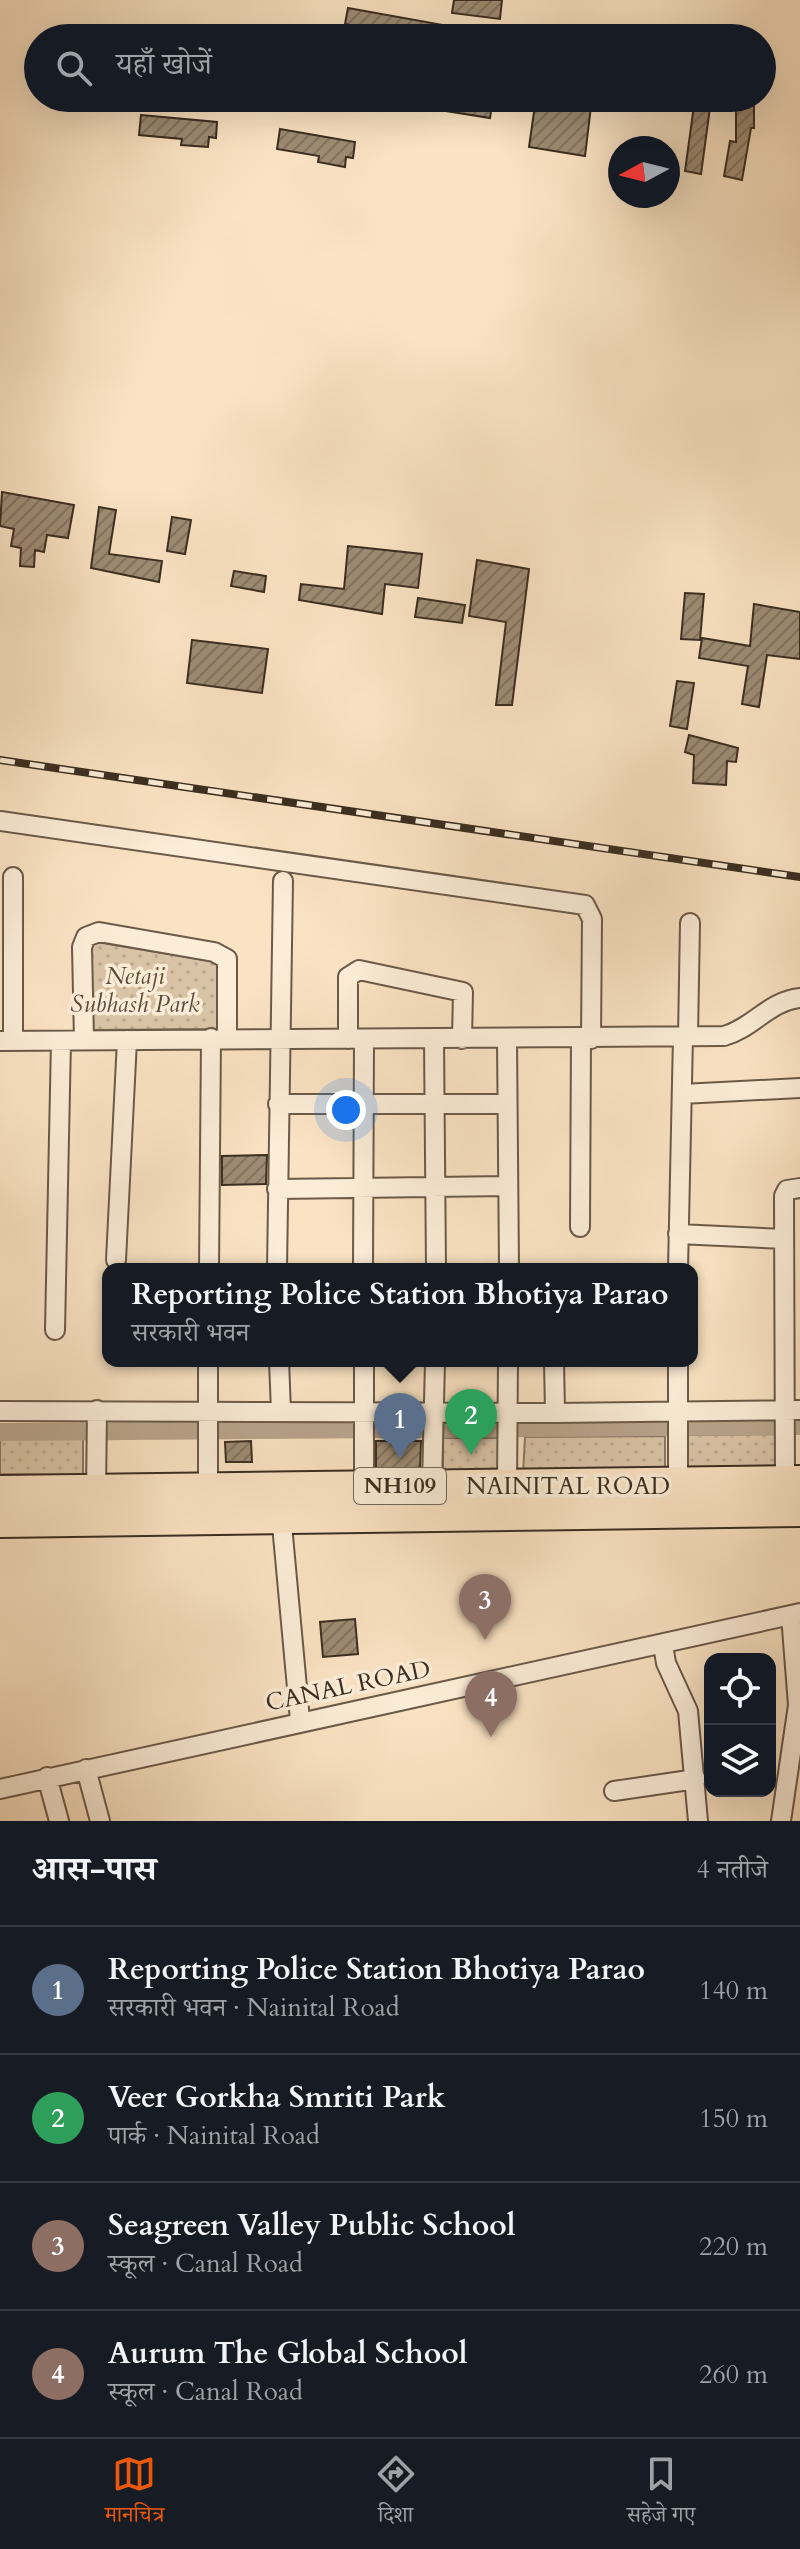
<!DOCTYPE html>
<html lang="hi">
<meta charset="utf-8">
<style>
body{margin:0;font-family:Cardo,"Noto Serif Devanagari",serif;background:#242831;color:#f1f3f6}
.controls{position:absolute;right:24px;bottom:24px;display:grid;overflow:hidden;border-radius:16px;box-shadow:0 8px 32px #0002}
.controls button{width:72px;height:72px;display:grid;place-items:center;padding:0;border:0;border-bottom:2px solid #363941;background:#171b24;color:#f1f3f6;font:40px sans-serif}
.compass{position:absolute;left:608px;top:136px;width:72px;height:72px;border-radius:50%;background:#171b24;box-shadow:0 8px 32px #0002;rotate:263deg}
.you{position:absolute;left:346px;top:1110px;width:28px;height:28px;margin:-20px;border:6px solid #fff;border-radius:50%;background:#1a73e8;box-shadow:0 0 0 12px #1a73e833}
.badge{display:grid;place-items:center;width:52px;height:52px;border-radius:50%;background:#ea580c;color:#fff;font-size:26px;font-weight:700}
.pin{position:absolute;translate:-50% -66px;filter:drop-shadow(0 2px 4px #0008)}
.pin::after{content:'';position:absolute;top:42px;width:28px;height:24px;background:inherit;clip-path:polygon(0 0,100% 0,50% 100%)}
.popup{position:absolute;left:102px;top:1263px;width:596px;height:104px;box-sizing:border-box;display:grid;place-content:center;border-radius:16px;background:#171b24;filter:drop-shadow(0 2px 6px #0005);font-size:26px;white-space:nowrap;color:#9ea1a6}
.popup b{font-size:30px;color:#f1f3f6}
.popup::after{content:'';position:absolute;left:50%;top:100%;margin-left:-16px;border:16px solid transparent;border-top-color:#171b24}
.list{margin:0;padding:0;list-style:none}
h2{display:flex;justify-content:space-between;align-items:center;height:104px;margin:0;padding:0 32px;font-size:34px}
h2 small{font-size:26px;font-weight:400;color:#9ea1a6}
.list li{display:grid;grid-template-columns:52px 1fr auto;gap:24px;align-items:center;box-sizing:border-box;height:128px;padding:0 32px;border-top:2px solid #363941}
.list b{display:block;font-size:30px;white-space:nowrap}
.list p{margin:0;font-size:26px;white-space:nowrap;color:#9ea1a6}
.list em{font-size:26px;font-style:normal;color:#9ea1a6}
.icon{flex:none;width:44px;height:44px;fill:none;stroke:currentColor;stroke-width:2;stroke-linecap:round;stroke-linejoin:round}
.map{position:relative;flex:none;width:800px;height:1821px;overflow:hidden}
.search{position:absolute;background:#171b24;box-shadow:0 8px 32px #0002;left:24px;right:24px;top:24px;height:88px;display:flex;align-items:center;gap:20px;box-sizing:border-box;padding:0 28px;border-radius:44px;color:#9ea1a6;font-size:30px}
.sheet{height:616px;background:#171b24}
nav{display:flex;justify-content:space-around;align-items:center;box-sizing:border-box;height:112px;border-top:2px solid #363941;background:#171b24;font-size:22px;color:#9ea1a6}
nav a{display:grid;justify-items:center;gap:4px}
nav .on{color:#ea580c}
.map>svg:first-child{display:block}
.grass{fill:url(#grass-dots);stroke:#8a7864;stroke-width:2}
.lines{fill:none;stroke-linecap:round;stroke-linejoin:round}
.canal{stroke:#b9a58c;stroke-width:18}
.building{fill:url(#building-hatch);stroke:#3b2d20;stroke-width:2}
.street-casing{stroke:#6b5a49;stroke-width:22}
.highway-casing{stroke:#3b2d20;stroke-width:38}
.street{stroke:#fcedd8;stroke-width:18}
.highway{stroke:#fae3c3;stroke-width:34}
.rail-casing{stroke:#3b2d20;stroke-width:8}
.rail{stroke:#fcedd8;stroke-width:5;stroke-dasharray:15;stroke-linecap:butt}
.labels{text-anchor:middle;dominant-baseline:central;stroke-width:7;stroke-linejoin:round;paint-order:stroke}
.shield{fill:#fcedd8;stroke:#756757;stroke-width:2}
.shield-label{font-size:22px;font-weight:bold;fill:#3b2d20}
.park-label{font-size:24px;font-style:italic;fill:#5b4b3b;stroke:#fcedd8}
.street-label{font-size:24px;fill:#3b2d20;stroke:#fcedd8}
</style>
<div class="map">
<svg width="800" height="1821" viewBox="0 0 800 1821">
<defs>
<pattern id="grass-dots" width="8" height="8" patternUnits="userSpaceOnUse" patternTransform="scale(2)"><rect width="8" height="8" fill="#dac4a7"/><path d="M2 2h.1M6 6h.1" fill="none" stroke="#bca98f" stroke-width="1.8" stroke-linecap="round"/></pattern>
<pattern id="building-hatch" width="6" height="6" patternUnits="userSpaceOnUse" patternTransform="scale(2)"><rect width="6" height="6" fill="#9e8c75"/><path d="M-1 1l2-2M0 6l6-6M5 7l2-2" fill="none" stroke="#827360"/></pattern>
</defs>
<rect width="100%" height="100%" fill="#fae3c3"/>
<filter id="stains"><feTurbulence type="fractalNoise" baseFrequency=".0025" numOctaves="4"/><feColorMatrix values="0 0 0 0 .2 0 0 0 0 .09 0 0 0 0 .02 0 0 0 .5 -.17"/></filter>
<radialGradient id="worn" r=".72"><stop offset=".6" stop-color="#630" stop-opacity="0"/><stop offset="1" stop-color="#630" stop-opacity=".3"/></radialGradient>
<path class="grass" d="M90 941 217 962 219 1029 91 1030Z
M779 1434 780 1475 686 1476V1435Z
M665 1436V1474H523L525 1437Z
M0 1437 83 1438V1475L0 1474Z
M443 1438H500V1472L443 1473Z"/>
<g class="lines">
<path class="canal" d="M0 1432 800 1426"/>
</g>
<path class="building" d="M454 0H502L500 19 452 13Z
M348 8 443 25 441 38H420L345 24Z
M441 98H493L490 118 439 110Z
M536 98H592L585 156 529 147Z
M695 98 711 100 701 174 685 171Z
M736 104H754V128H751L742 180 724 176 730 141 736 142Z
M141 115 217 122 216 138 209 137 208 147 181 145 182 139 139 135Z
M280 129 355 142 353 158 346 157 345 167 318 162 319 156 277 149Z
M2 492 74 505 68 538 47 535 44 552 35 550 34 567 20 566 21 548 11 546 14 529 0 526Z
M99 507 116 510 109 554 162 561 159 582 91 568Z
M172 517 191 520 185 554 167 551Z
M348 546 422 554 418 588 385 584 382 614 299 600 301 584 344 589Z
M477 560 529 569 512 705H496L506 622 469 616Z
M234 571 266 576 264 592 231 586Z
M685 593 704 594 700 640 681 639Z
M418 598 465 605 462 623 415 617Z
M754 604 800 612V659L767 655 759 707 742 704 748 666 699 658 702 638 750 646Z
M192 640 268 649 262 693 187 683Z
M677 681 694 683 687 729 670 726Z
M689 735 738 748 736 762 727 761 726 785 693 783 694 755 685 752Z
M267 1155 266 1184 222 1185V1156Z
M251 1441 252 1462H226L225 1442Z
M376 1441H421L420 1468H376Z
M355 1619 358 1654 323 1657 320 1622Z"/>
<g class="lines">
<g class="street-casing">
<path id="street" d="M0 821 585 905 592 919 591 1039
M13 877V1041
M688 1036 690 923
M348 1039V977L359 970 463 992 462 1039
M84 1040 82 947 86 937 99 932 214 952 227 959V1038
M434 1040 436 1269
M507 1040 509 1269
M0 1041 724 1036C753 1028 769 1001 800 998
M682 1094 800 1088
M278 1104H507
M277 1189 508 1186
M580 1227 581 1038
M678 1234 784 1239
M116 1260 127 1040
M209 1269 211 1038
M277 1269 283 881
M363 1269 364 1040
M678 1269 683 1036
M55 1330 61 1041
M279 1361 281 1411
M554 1361 555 1413
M678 1361V1486
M0 1411 555 1413 800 1410
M785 1483 784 1196 787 1190 800 1188
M432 1485 435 1361
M507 1486 508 1361
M364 1487V1361
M208 1490V1361
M96 1492 97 1410
M281 1514 300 1720
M663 1645 666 1663 688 1711 698 1821
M86 1769 100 1821
M47 1777 59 1821
M0 1789 800 1613
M614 1791 696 1779
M781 1821 798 1705 791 1615"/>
</g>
<g class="highway-casing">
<path id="highway" d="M0 1493 800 1483
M0 1520 800 1509"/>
</g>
<use href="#street" class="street"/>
<use href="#highway" class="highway"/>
<g class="rail-casing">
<path id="rail" d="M0 760 800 877"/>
</g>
<use href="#rail" class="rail"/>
</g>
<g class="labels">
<rect class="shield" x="354" y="1468" width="92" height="36" rx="6"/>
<g class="shield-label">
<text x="400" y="1486">NH109</text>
</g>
<g class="park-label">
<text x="135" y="976">Netaji<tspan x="135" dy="28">Subhash Park</tspan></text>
</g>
<g class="street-label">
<text x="568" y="1486">NAINITAL ROAD</text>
<text transform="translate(348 1686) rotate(-12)">CANAL ROAD</text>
</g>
</g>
<rect width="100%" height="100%" filter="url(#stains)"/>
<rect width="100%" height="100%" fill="url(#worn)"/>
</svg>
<div class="controls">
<button><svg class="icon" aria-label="locate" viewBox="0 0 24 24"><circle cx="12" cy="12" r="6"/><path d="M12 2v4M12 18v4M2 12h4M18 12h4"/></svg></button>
<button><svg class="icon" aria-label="layers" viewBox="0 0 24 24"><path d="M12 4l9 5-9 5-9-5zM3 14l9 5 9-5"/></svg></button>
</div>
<svg class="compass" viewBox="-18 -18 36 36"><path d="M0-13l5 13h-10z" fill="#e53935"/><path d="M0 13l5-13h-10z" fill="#9ea1a6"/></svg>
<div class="you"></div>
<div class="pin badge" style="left:400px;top:1459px;background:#5c6f8a">1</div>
<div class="popup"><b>Reporting Police Station Bhotiya Parao</b>सरकारी भवन</div>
<div class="pin badge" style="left:471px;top:1455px;background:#2e9e5b">2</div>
<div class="pin badge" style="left:485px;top:1640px;background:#8d6e63">3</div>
<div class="pin badge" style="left:491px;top:1737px;background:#8d6e63">4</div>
<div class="search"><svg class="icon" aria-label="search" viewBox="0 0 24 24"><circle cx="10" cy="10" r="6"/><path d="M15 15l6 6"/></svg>यहाँ खोजें</div>
</div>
<section class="sheet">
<h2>आस-पास<small>4 नतीजे</small></h2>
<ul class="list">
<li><span class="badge" style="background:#5c6f8a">1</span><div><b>Reporting Police Station Bhotiya Parao</b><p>सरकारी भवन · Nainital Road</p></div><em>140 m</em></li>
<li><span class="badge" style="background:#2e9e5b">2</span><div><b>Veer Gorkha Smriti Park</b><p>पार्क · Nainital Road</p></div><em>150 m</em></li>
<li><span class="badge" style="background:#8d6e63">3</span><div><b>Seagreen Valley Public School</b><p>स्कूल · Canal Road</p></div><em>220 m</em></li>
<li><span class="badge" style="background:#8d6e63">4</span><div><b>Aurum The Global School</b><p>स्कूल · Canal Road</p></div><em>260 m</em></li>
</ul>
</section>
<nav>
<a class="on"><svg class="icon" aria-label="map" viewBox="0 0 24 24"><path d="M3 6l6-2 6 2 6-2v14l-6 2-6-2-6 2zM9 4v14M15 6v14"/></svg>मानचित्र</a>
<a><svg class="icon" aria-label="directions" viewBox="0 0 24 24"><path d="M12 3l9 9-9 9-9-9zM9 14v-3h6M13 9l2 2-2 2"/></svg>दिशा</a>
<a><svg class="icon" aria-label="saved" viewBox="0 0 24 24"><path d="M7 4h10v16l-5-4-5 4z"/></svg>सहेजे गए</a>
</nav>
